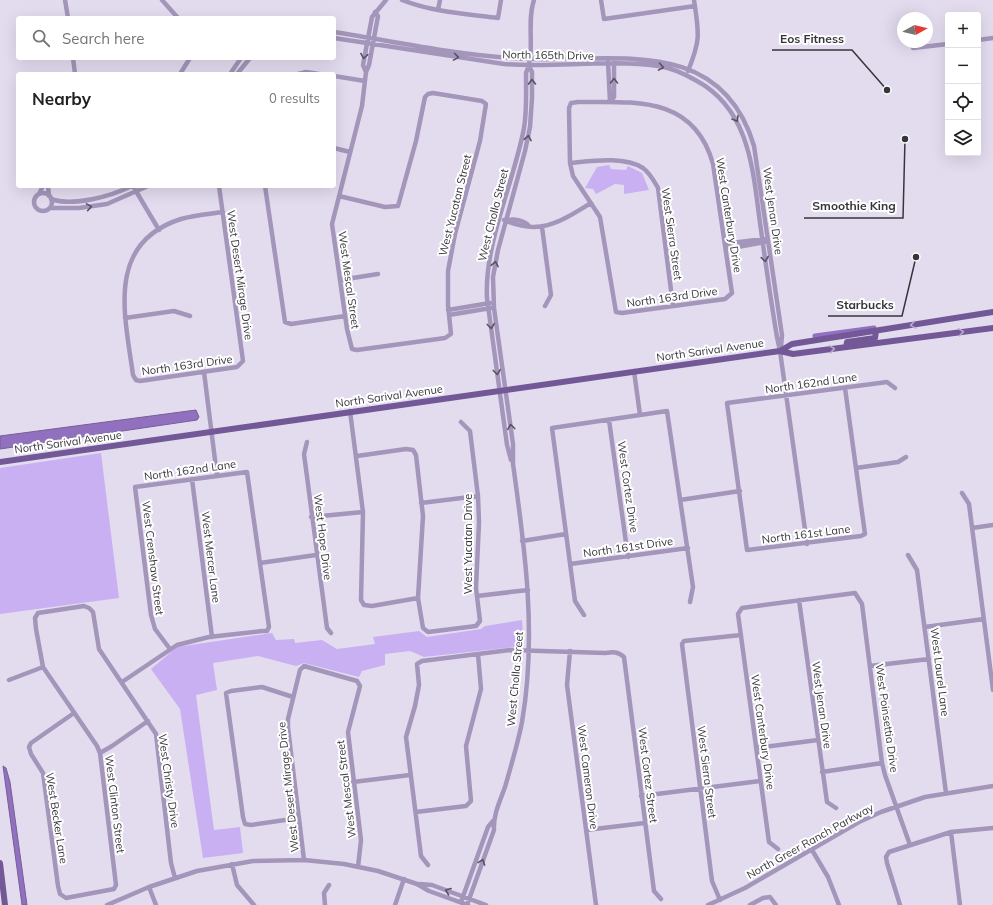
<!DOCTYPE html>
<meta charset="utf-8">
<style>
body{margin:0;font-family:Mulish,sans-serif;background:#f2f2f2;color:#222}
.controls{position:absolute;right:12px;top:12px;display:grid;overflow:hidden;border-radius:4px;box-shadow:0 4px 16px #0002}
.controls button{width:36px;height:36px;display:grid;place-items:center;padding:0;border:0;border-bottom:1px solid #e0e0e0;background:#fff;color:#222;font:20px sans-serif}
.compass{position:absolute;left:897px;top:12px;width:36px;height:36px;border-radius:50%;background:#fff;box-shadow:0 4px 16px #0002;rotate:82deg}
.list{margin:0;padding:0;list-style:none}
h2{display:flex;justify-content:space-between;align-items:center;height:52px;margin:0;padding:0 16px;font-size:17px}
h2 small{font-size:13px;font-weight:400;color:#767676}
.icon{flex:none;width:22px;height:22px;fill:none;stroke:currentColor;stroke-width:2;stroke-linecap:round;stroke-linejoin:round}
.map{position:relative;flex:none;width:993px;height:905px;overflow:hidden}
.search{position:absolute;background:#fff;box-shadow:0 4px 16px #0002;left:16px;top:16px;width:320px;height:44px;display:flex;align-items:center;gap:10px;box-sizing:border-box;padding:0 14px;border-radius:4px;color:#767676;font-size:15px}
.panel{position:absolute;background:#fff;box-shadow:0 4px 16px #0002;left:16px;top:72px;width:320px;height:116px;border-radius:4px}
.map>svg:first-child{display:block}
.green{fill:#c9b0f2}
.water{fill:#9171bf;stroke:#765f98}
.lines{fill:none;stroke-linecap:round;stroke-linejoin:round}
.canal{stroke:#9171bf;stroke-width:5}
.minor{stroke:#a396ba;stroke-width:4.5}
.major{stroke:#725897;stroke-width:6}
.oneway{stroke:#575262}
.oneway2{stroke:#b8accb}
.labels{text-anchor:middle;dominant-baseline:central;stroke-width:4;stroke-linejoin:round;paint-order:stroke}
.street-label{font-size:11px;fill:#37353c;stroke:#fff}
.leader{fill:none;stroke:#37353c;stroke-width:1.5}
.callout-dot{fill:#37353c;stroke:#fff;stroke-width:1.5}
.callout-label{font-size:12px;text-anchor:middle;font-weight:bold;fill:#37353c;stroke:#fff;stroke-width:4;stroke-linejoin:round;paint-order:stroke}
</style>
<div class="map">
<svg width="993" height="905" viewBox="0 0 993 905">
<rect width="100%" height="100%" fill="#e3dcef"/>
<path class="green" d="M609 165 611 169 626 170 628 166 642 173 649 190 624 194V185L615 184 596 194 593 189 585 188 597 167Z
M101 453 119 598 0 614V468Z
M522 620 524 646 424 657 410 651 385 654V665L362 671 359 677 304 663 296 666 258 656 213 663 217 690 196 695 214 830 240 827 243 853 203 858 180 709 151 669 177 647 272 633 276 640 294 639 295 643 322 640 337 649 375 644 373 637 419 631 427 637 481 629 485 626Z"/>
<path class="water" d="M196 410 199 417 197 420 0 449V436Z
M3 766 6 768 10 782 27 905H22Z"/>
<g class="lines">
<path class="canal" d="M815 336 874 328"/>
<path class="minor" d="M65 0 68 18
M162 0 178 18
M402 0C432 12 466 14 498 18L501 0
M601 0 604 19 695 6
M438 10 440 0
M334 32C392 41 451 54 510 58 601 66 719 28 754 146L782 335 781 347
M334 38 504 64C555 68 608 59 658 66 673 68 685 74 697 81 752 111 753 175 761 230 766 266 771 302 777 337L780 351 807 544
M978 40 993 38
M913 48 948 44
M73 58 75 74
M608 62 610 102
M688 71C701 39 699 34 694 0
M366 72 363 65 372 17 386 0
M180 74 190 58
M230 74 241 58
M237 74 250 58
M298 74 306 72 319 74
M334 76 365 81
M578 102C636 102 694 96 713 164L732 293 725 299 622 313 616 312 600 217 573 176 570 163 569 108 571 103Z
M610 102 614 97V63
M334 148 350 152
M570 163C592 161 624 156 643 168 650 173 654 181 658 188L673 306
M48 186 49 196
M133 186 159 230
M219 186 243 361 237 367 140 381 136 380 133 375C125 316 105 243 181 219 194 215 209 214 223 212
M265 186 285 322 291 324 345 316
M34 202a9 9 0 1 1 18 0a9 9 0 1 1-18 0Z
M39 194 43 186
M339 196 385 207 398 206 416 141 425 97 428 94 433 93 482 101 486 104 480 141 455 234 448 271V305L451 334 445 338 357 350 352 349 347 329 332 224 362 106 366 72 369 65 378 16 375 12
M51 199C74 207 111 196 132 186
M50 208H79L107 204 148 186
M504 220C540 236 560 222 591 203
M506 221C513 218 524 220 529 226
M542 227 551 295 545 306
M726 247 731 243 764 239
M726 247 732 248 765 242
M340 280 378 274
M448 310 490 303
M449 315 491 308
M125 318 174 311 190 316
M634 371 640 415
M204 372 217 476
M845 388 865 534 861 536 747 550 727 403 887 382 895 388
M350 411 363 512 361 600 364 605 372 606 418 598
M609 420 628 557
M307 442 304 454 327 628 331 633
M357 456 406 449 413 450 416 455 423 516 418 598 423 628 428 632 476 626 480 621 476 588 479 522 478 496 470 431 461 422
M511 460 507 445 487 298C484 244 514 182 524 128 527 110 526 91 526 73 536 51 526 23 534 0
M856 468 898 462 906 457
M192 479 212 637
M962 493 969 504 993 690
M680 500 740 491
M421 503 478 496
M311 517 363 512
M972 528 993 525
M522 541 566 534
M908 555 917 570 946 793
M260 563 316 555
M570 564 688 548
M477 596 528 590
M799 600 827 802 836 808
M584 615 575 601 552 428 667 411 693 587 690 602
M925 627 984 619
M570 651 567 685 596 905
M870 666 929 659
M9 680 43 667
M122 682 177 645 209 637 262 631H267L269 627 247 472 135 487 151 615 155 629 170 649
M293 697 262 687 231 691 226 693 243 817 245 824 251 825 299 818
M74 713 31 743 29 747 31 754 43 773 58 886 60 894 66 898 114 889 116 885 100 753 97 746 43 667 36 629 35 618 38 613 84 606 89 608 93 612 99 649 156 734 171 863 175 878
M756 748 818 740
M100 753 112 746 148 721
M822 772 882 763
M353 782 410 775
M641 796 760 781
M416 812 466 806 471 801 466 746 481 689 478 654
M586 830 645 823
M951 832 960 905
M778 849 769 842 738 614 742 608 855 593 862 604 882 763 885 775 910 845
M812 850 828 877 839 905
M304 860 288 728V719L300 670 304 666 357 681 360 686 348 732 361 840 358 867
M232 864 237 885 254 905
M428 865 421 856 406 737 415 706 419 685 417 664 422 661 510 650 605 653C612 652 618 651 624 657L654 891 661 899
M419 884 432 885 486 905
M149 887 156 905
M720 900 712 881 682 644 684 641 741 635
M461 902 488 827 493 821
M107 905 149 887 197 871 253 861 304 860 344 864 378 871 417 884 429 891 468 905
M325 905 324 893 329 885
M395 905 404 879
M467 905 494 830C493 815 500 801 505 787 511 766 518 743 522 722 537 636 525 549 513 464V444L494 308 493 277 498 250 525 151 530 127 532 98V72L529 66
M708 905 745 888 859 822 881 812 925 797 993 786
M750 905 763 898 770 897 776 905
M900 905 887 863 886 857 889 852 951 832 993 828"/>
<path class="major" d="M846 347 847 342 875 338 876 331
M780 351 793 354 993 328
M0 462 780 351 792 344 993 312
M0 863 5 905"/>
</g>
<defs><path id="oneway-chevron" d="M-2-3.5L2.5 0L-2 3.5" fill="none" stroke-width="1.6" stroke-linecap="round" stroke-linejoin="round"/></defs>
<g class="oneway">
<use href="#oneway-chevron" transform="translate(364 56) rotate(99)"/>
<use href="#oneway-chevron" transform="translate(456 57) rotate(9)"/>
<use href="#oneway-chevron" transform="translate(661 67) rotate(10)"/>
<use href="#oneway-chevron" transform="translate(614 81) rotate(-90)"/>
<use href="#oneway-chevron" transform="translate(532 82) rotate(-91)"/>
<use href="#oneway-chevron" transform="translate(736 119) rotate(59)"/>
<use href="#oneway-chevron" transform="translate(528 138) rotate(-79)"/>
<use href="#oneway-chevron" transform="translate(89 207) rotate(-9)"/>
<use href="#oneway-chevron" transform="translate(765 259) rotate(81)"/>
<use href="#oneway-chevron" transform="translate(495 264) rotate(-79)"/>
<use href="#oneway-chevron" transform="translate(491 326) rotate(83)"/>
<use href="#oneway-chevron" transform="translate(497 372) rotate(83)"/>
<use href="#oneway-chevron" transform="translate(511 427) rotate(-97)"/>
<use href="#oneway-chevron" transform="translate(482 862) rotate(-70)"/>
<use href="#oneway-chevron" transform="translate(448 891) rotate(-159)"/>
</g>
<g class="oneway2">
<use href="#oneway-chevron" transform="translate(913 325) rotate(171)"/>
<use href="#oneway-chevron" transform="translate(961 332) rotate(-8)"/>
<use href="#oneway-chevron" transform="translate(832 349) rotate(-8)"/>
</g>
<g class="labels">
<g class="street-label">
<text transform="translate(548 55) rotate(1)">North 165th Drive</text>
<text transform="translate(455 205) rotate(-76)">West Yucatan Street</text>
<text transform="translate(773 211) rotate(82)">West Jenan Drive</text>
<text transform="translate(493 215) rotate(-76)">West Cholla Street</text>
<text transform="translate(729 215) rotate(81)">West Canterbury Drive</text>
<text transform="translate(672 234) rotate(82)">West Sierra Street</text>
<text transform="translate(240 275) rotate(82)">West Desert Mirage Drive</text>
<text transform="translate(349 280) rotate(82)">West Mescal Street</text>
<text transform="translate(672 297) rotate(-8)">North 163rd Drive</text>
<text transform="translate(710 350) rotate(-8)">North Sarival Avenue</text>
<text transform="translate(187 365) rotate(-8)">North 163rd Drive</text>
<text transform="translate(811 383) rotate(-8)">North 162nd Lane</text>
<text transform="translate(389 396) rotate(-8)">North Sarival Avenue</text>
<text transform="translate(68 442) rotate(-8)">North Sarival Avenue</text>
<text transform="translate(190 470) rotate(-8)">North 162nd Lane</text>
<text transform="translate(628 487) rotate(82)">West Cortez Drive</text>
<text transform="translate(806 534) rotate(-7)">North 161st Lane</text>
<text transform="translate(323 537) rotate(83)">West Hope Drive</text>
<text transform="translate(468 544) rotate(-90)">West Yucatan Drive</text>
<text transform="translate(628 547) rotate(-8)">North 161st Drive</text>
<text transform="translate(211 557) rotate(83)">West Mercer Lane</text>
<text transform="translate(153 558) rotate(83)">West Crenshaw Street</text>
<text transform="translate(940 672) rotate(83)">West Laurel Lane</text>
<text transform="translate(515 679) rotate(-85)">West Cholla Street</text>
<text transform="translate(822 705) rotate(82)">West Jenan Drive</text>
<text transform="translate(887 718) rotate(82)">West Poinsettia Drive</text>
<text transform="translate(763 732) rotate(82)">West Canterbury Drive</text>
<text transform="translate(707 772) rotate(83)">West Sierra Street</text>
<text transform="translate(648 775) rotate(83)">West Cortez Street</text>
<text transform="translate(588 777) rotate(83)">West Cameron Drive</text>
<text transform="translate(169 781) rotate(82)">West Christy Drive</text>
<text transform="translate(288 787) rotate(-96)">West Desert Mirage Drive</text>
<text transform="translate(346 789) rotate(-97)">West Mescal Street</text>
<text transform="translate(115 804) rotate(83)">West Clinton Street</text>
<text transform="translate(57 818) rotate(81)">West Becker Lane</text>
<text transform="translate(810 841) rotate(-29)">North Greer Ranch Parkway</text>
</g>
</g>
<path class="leader" d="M887 90L852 50H772M905 139L903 218H804M916 257L902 316H828"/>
<g class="callout-dot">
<circle cx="887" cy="90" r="4"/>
<circle cx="905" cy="139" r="4"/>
<circle cx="916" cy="257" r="4"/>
</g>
<g class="callout-label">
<text x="812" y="43">Eos Fitness</text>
<text x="854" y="210">Smoothie King</text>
<text x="865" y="309">Starbucks</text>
</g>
</svg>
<div class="controls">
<button>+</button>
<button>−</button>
<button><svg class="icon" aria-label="locate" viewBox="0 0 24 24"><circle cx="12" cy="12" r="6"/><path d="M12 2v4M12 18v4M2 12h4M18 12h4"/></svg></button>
<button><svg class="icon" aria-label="layers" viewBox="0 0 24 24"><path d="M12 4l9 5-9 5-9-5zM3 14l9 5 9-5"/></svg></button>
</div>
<svg class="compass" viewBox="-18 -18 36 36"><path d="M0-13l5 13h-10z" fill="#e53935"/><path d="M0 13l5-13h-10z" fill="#767676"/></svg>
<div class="search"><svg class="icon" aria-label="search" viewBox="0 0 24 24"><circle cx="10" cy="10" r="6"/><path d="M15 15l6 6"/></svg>Search here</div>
<section class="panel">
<h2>Nearby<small>0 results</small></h2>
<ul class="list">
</ul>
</section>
</div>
